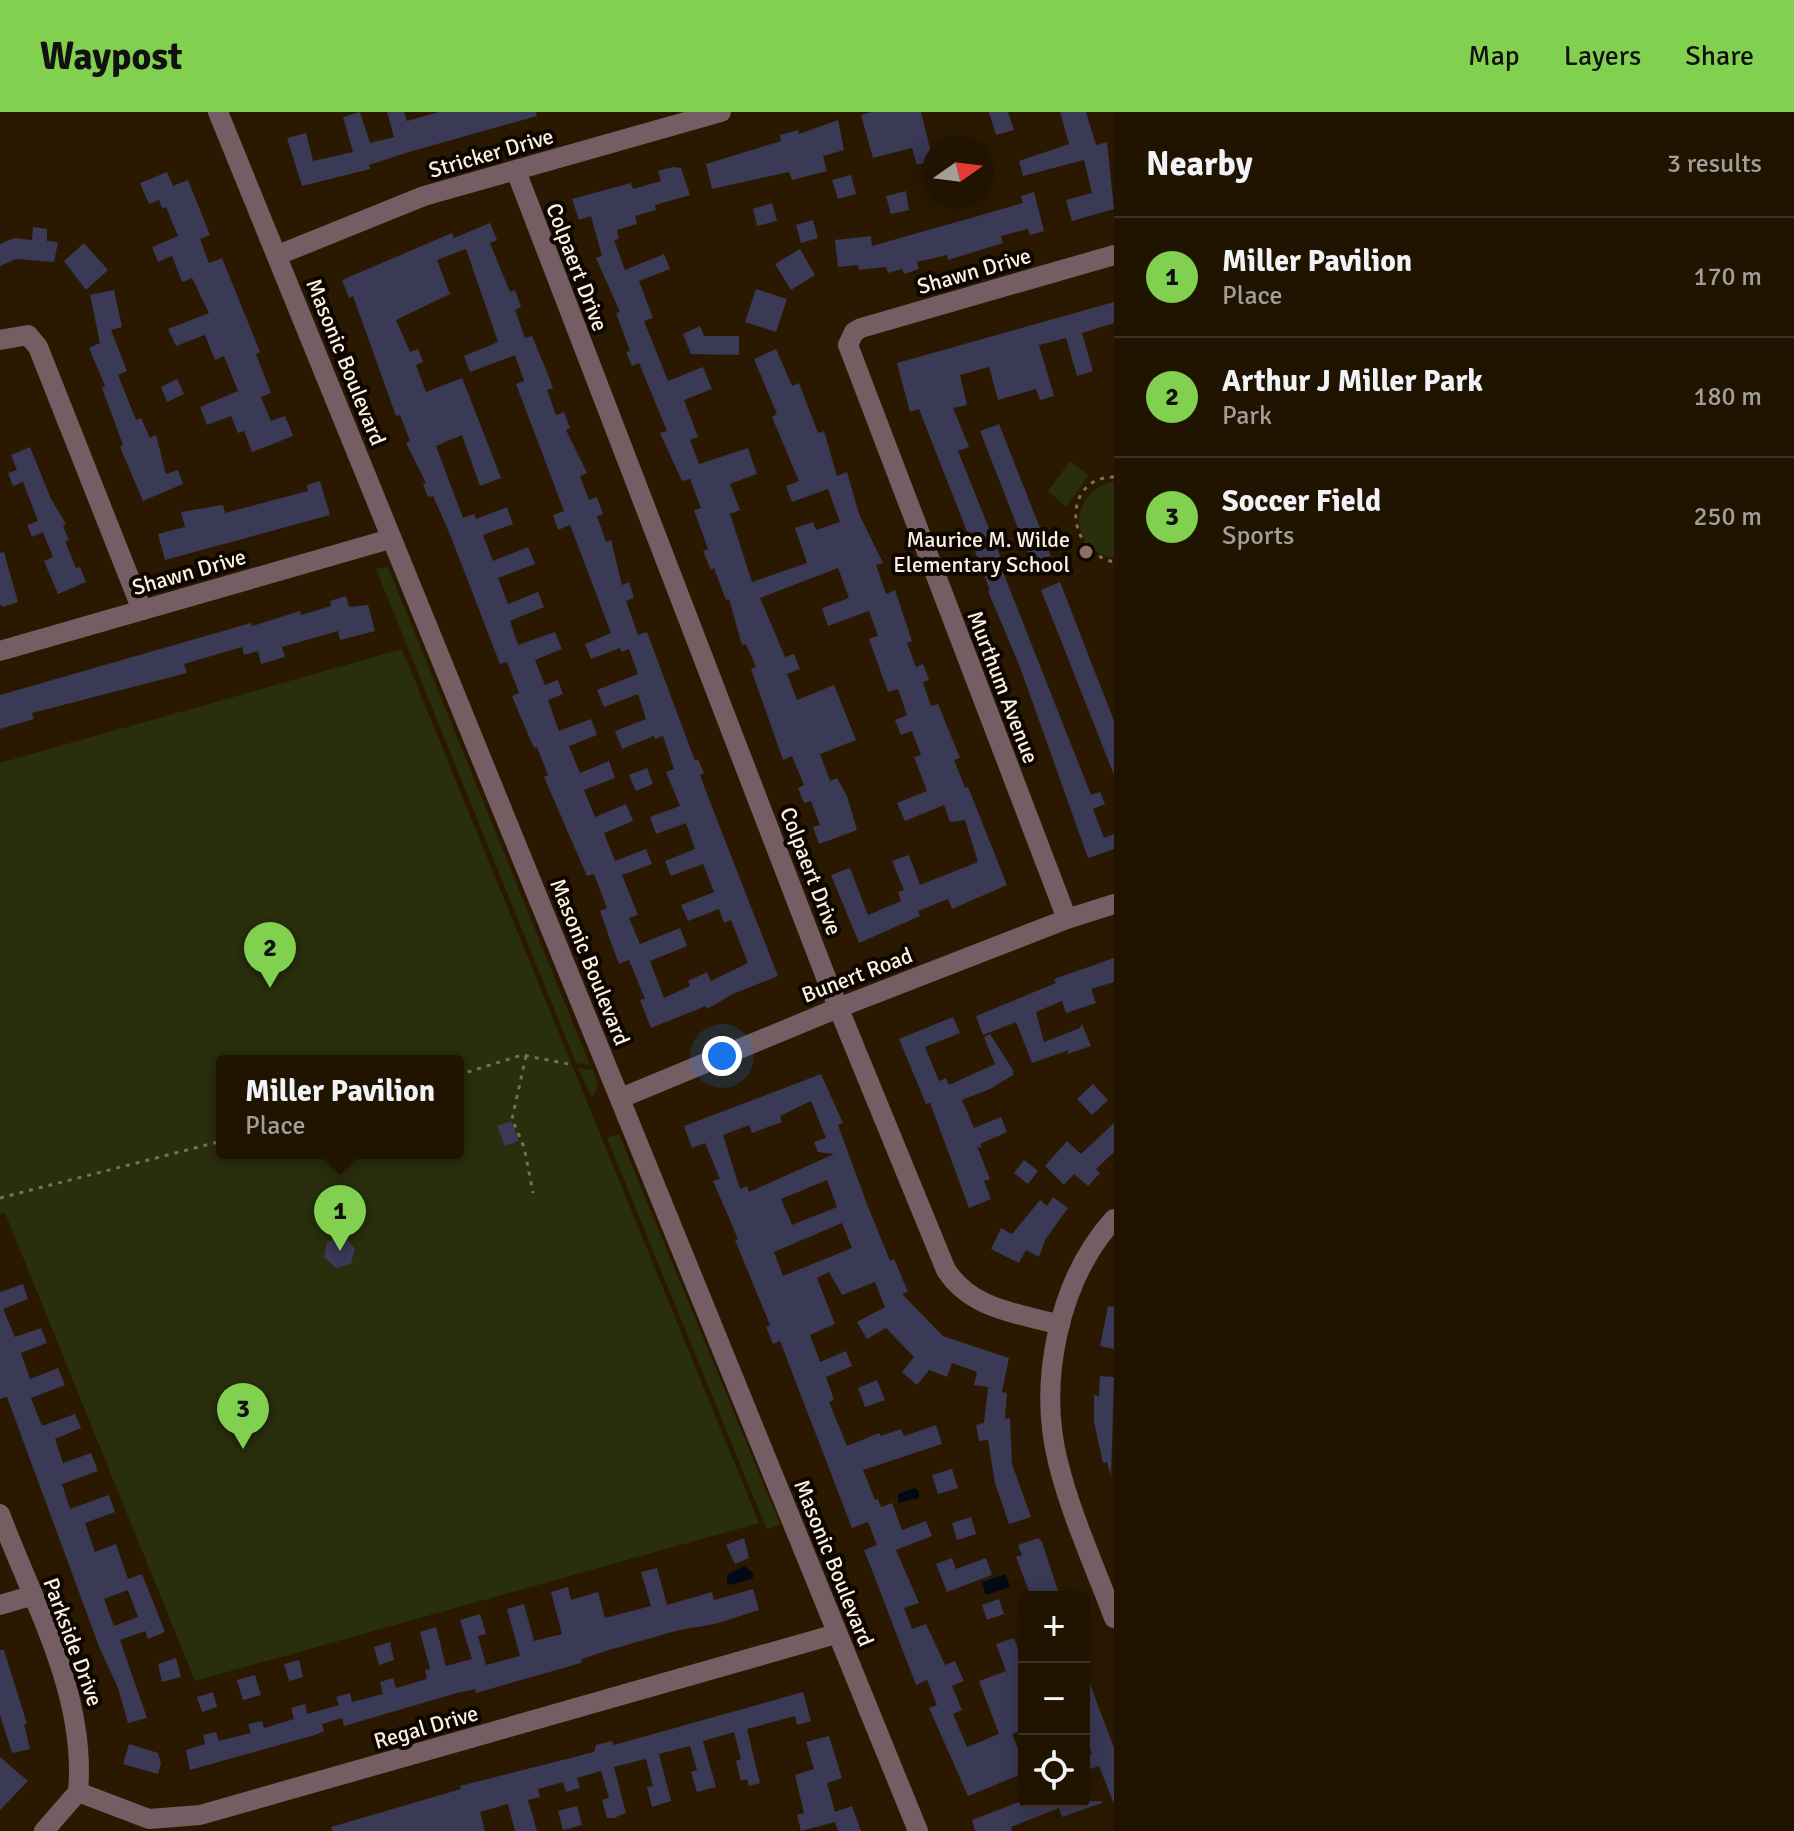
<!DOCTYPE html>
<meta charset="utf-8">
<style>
body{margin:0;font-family:Signika,sans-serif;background:#281c0a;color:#f1f3f6}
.controls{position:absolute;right:24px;bottom:24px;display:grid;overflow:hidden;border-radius:8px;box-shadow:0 4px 20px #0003}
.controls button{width:72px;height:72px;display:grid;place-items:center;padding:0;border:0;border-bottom:2px solid #3d3222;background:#201300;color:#f1f3f6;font:40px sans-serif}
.compass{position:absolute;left:922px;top:24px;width:72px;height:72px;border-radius:50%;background:#201300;box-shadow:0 4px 20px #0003;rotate:76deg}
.you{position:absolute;left:722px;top:944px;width:28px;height:28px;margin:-20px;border:6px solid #fff;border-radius:50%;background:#1a73e8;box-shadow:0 0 0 12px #1a73e833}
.badge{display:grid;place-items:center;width:52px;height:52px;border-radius:50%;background:#82d04f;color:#111;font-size:26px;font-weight:700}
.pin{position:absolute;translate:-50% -66px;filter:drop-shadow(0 2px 4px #0008)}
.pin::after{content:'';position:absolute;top:42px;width:28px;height:24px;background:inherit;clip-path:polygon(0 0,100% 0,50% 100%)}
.popup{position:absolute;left:216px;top:943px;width:248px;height:104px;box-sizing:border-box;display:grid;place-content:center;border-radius:8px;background:#201300;filter:drop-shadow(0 2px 6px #0005);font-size:26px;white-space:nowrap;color:#a29e99}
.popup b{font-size:30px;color:#f1f3f6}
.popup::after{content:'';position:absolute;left:50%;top:100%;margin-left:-16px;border:16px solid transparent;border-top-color:#201300}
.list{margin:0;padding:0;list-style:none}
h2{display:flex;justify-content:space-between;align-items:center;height:104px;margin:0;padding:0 32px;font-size:34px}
h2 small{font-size:26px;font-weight:400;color:#a29e99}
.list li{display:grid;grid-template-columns:52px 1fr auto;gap:24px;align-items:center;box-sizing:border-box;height:120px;padding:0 32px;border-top:2px solid #3d3222}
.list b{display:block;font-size:30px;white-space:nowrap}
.list p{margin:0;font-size:26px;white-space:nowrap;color:#a29e99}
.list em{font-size:26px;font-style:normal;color:#a29e99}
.icon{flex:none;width:44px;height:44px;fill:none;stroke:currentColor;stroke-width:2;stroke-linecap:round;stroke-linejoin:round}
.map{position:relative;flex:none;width:1114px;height:1719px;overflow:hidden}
header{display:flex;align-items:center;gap:48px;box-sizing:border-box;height:112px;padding:0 40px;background:#82d04f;color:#111}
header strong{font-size:38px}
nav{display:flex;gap:44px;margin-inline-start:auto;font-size:28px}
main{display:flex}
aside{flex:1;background:#201300}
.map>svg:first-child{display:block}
.green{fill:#292e0d;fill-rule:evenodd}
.water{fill:#000914}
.building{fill:#3a3956;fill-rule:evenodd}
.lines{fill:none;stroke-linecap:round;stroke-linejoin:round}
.path{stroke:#7c6d57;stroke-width:3;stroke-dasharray:4 6;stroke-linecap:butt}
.minor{stroke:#745e64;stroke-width:20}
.education-dot{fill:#8d6e63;stroke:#0d0601;stroke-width:3}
.labels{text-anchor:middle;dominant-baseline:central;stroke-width:8;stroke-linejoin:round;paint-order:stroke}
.street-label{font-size:22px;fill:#fcf0e0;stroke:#0d0601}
.poi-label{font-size:22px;fill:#fcf0e0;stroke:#0d0601;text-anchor:end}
</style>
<header>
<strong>Waypost</strong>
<nav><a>Map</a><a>Layers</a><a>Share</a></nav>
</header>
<main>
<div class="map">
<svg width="1114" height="1719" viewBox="0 0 1114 1719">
<rect width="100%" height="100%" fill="#2a1900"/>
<path class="green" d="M1070 349 1089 363 1066 395 1048 379Z
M1114 369V446C1067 438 1068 380 1114 369Z
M387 455 390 460 590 953 576 951 376 457Z
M402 537 759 1411 195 1569 5 1101 0 1102V651ZM222 949H458V1041H222Z
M578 956 593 958 598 974 592 986Z
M619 1022 780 1412 767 1418 607 1026Z"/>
<path class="water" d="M914 1376 919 1379V1386L898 1391V1382Z
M744 1454 753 1461V1466L732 1473 727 1470V1463Z
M1006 1462 1010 1475 986 1483 982 1470Z"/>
<path class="building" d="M360 0 370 31 394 25 387 0H404L407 9 439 0H536L537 4 409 40 369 53 370 57 302 74 287 26 306 21 313 49 353 40 343 5Z
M872 0H921L933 48 917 53 912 36 873 46 861 3Z
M989 0H1008L1014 18 996 23Z
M1060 0H1086L1096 33 1107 30 1114 97 1072 109 1066 88 1092 81 1084 48 1023 64 1019 49 1069 32Z
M838 8 844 38 823 44 827 59 792 68 789 60 712 77 706 52 781 29 780 23 798 18 799 22Z
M673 55 681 56 690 83 655 93 656 98 635 104 637 112 617 118 619 127 614 128 625 158 664 142 670 157 639 169 653 206 644 209 668 269 703 255 712 277 684 288 698 325 690 328 699 352 748 336 757 362 730 372 740 398 730 402 752 470 807 451 795 416 813 410 816 418 840 410 828 377 792 390 786 374 799 369 772 305 777 302 754 247 776 237 792 274 799 271 818 321 824 319 837 364 847 360 859 402 883 451 876 453 886 482 895 478 912 529 907 531 916 555 923 552 929 568 923 570 931 594 938 592 960 646 954 648 965 676 968 675 1007 773 952 797 948 787 918 799 920 804 859 831 831 763 850 756 868 803 901 789 898 780 904 778 892 749 909 743 920 773 978 750 965 708 950 710 944 693 905 709 897 691 927 679 914 645 921 643 912 619 901 623 895 608 907 603 898 577 888 580 869 527 878 524 869 499 828 514 822 496 849 486 838 456 760 486 785 545 794 542 800 557 787 562 797 588 834 573 856 628 820 642 830 669 837 666 847 684 857 718 819 732 813 715 820 713 811 689 804 691 798 676 804 673 792 644 783 648 751 557 756 555 746 532 742 533 729 487 726 488 714 456 711 458 703 439 708 437 694 398 701 396 690 367 682 369 660 321 667 319 639 251 632 254 626 240 630 239 616 201 620 200 596 146 602 144 591 104 579 108 572 87 631 71 633 77 661 69 658 59Z
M167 60 173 74 188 68 210 123 200 127 209 151 222 146 260 240 256 242 271 281 261 285 271 309 285 304 293 324 252 340 244 319 238 321 231 304 207 313 200 295 238 279 224 244 215 248 205 223 176 234 168 217 209 201 192 166 182 170 172 144 158 150 152 135 178 124 166 95 162 96 159 88 149 92 140 71Z
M851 63 856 82 838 87 832 68Z
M906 79 909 98 891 102 886 84Z
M1034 80 1044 119 1030 123 1028 117 1001 124 1003 131 948 148 947 143 917 150 919 157 904 162 902 157 888 161 886 155 859 158 858 153 838 155 835 128 871 124 872 134 1023 91 1021 84Z
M772 91 777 109 757 114 753 97Z
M813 108 818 126 801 131 796 113Z
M490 111 497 128 490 131 510 180 515 178 521 195 515 198 525 226 532 224 547 260 553 276 547 278 556 303 564 300 570 316 566 318 587 361 580 364 589 388 597 385 603 402 597 404 606 430 611 428 622 473 629 470 634 486 626 489 638 523 647 520 695 649 698 647 704 661 700 663 705 677 778 864 733 882 707 897 706 894 651 916 640 888 645 887 629 848 619 852 613 836 600 799 607 796 594 762 587 764 544 665 548 663 537 635 534 636 519 601 512 584 519 581 507 550 500 552 451 425 433 384 428 385 423 372 426 371 406 331 410 329 400 303 396 304 353 184 349 186 342 168 452 121 454 126ZM466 137 498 230 464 244 470 260 515 243 524 269 516 272 564 399 553 403 558 418 570 413 611 521 585 532 591 547 620 536 622 540 629 537 638 562 597 578 604 595 638 582 646 607 615 619 622 637 654 624 655 627 663 624 674 657 666 660 680 694 650 705 656 722 686 711 695 737 665 749 671 764 703 752 714 780 681 793 688 809 719 797 724 811 731 808 748 851 711 869 707 860 688 869 690 874 664 886 650 849 687 834 680 816 640 832 629 806 638 803 622 763 652 752 646 737 615 749 604 721 633 709 626 692 595 705 584 678 615 666 609 649 580 661 569 634 597 623 591 607 559 619 548 588 563 582 558 568 545 573 535 548 562 537 555 520 518 533 510 509 544 495 538 480 508 492 498 466 535 452 528 435 493 449 483 423 513 412 507 395 476 407 474 402 463 406 436 334 462 323 480 374 501 366 470 286 462 266 426 280 416 253 423 250 418 237 410 240 396 208 450 182 437 148Z
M33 115 47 117V129L58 130 54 150 16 147 0 154V132L14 126 32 128Z
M84 131 108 158 86 178 64 149Z
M800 137 815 163 791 178 775 152Z
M756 177 787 187 776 220 745 210Z
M114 178 122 215 111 218 127 259 118 263 136 308 141 306 150 326 156 323 166 362 178 358 183 372 143 389 120 335 123 333 102 276 105 274 89 236 100 231 90 183Z
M1114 190V211L1082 221 1093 259 1077 264 1066 226 1039 233 1054 284 1040 288 1036 277 998 288 989 255 960 263 967 293 953 296 969 335 958 339 1006 459 1003 460 1091 683 1100 680 1105 692 1093 697 1104 726 1114 722V737L1088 746 1020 555 988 479 990 478 919 297 910 300 897 251Z
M700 214 704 224H739V243L691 242 683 222Z
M177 267 184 282 167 290 161 275Z
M999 312 1051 444 1032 452 980 319Z
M30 335 51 387 66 412 63 414 69 428 65 429 76 456 80 455 86 470 58 482 44 449 53 445 43 420 32 425 27 413 38 409 23 370 13 374 8 361 17 358 11 343Z
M320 369 330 403 165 448 158 422 185 415 181 400 223 393 225 401 308 379 307 373Z
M4 440 18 490 3 495 0 492V441Z
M1060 470 1114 609V663L1041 478Z
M346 484 349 495 368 493 375 519 340 528 338 519 282 535 285 545 261 552 258 539 244 543 242 535 184 552 187 561 32 601 34 607 0 617V583L251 511 252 514 300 499 301 503 331 494 330 489Z
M647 656 653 672 636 679 629 663Z
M1114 846V870L1091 877 1096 891 1066 901 1062 889 1036 900 1044 930 1080 916 1082 912 1091 934 1067 942 1069 938 1032 951 1016 910 983 923 976 904 1056 871 1054 867Z
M953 905 960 921 925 935 939 969 946 966 949 973 995 952 984 925 990 922 1013 958V963L990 977 962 988 974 1016 1001 1005 1007 1020 980 1032 982 1037 977 1034 990 1067 984 1069 991 1087 969 1096 930 991 926 992 899 927Z
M821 962 843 1011 838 1013 867 1092 890 1149 894 1147 908 1180 902 1182 943 1224 1009 1246 1002 1280 1007 1281 1005 1307 1010 1306 1012 1352 1031 1405 1009 1412 995 1371 988 1328 979 1329 976 1313 984 1311 988 1275 974 1273 977 1260 952 1251 947 1265 929 1258 917 1273 902 1260 914 1245 886 1216 867 1227 857 1210 885 1195 875 1170 842 1183 829 1160 817 1166 835 1212 810 1223 820 1250 846 1239 852 1254 826 1265 834 1288 829 1290 847 1334 879 1321 881 1324 901 1317 904 1324 936 1313 942 1332 863 1358 875 1388 878 1387 881 1395 892 1391 902 1418 926 1409 932 1424 896 1438 919 1491 904 1496 912 1517 926 1512 945 1553 955 1549 964 1569 952 1574 962 1598 953 1602 967 1635 999 1622 979 1569 1006 1559 996 1532 1014 1526 1024 1553V1617L1012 1622 1024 1652V1661L968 1684 929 1596 937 1593 927 1568 916 1573 870 1453 864 1438 877 1433 868 1410 852 1416 780 1229 773 1232 766 1215 770 1213 735 1128 738 1127 713 1069 720 1067 705 1031 692 1036 684 1014ZM811 989 826 1026 814 1030 818 1040 834 1042 749 1080 747 1074 740 1077 723 1023 749 1013 752 1021 782 1010 780 1004ZM827 1068 837 1095 792 1113 781 1087ZM842 1111 852 1136 783 1164 774 1140Z
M1093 972 1108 988 1092 1003 1077 987Z
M511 1009 519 1029 505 1034 497 1014Z
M1114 1011V1040L1096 1057 1100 1061 1088 1074 1074 1062 1064 1073 1045 1054 1067 1029 1081 1042Z
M1024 1048 1038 1059 1028 1072 1014 1061Z
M1053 1085 1068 1096 1045 1128 1039 1145 1026 1138 1019 1151 991 1137 1001 1116 1012 1122 1040 1088 1047 1094Z
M343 1125 355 1136 351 1152 336 1156 324 1145 327 1130Z
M23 1172 28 1187 3 1197 15 1225 41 1216 47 1231 21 1241 30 1267 58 1256 65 1273 31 1286 42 1314 75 1302 81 1316 55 1327 63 1351 91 1341 98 1359 62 1372 70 1397 109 1383 115 1400 85 1411 95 1440 116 1432 128 1467 142 1462 165 1520 148 1527 145 1519 120 1528 147 1606 128 1611 118 1576 100 1537 7 1285 0 1287V1180ZM128 1478 138 1505 114 1514 104 1487Z
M1108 1194 1114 1195V1237L1100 1234Z
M1100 1264 1114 1265 1111 1364 1107 1350 1103 1351 1094 1310V1283L1099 1284Z
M877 1268 885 1288 865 1295 858 1276Z
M952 1357 958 1376 938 1382 932 1363Z
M971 1405 976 1422 957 1428 952 1411Z
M744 1426 749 1446 735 1452 726 1433Z
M1038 1426 1042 1430 1060 1485H1031L1016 1445 1022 1443 1018 1433Z
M952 1446 956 1457 986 1446 992 1463 947 1480 936 1452Z
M657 1456 667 1493 712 1480 714 1488 753 1477 759 1498 715 1512 679 1518 609 1538 582 1547 581 1551 476 1581 475 1577 457 1581 344 1614 342 1606 322 1612 324 1619 315 1623 190 1658 186 1638 205 1632 203 1623 216 1620 219 1629 251 1621 248 1612 262 1609 264 1616 294 1607 291 1596 305 1592 307 1602 339 1593 336 1585 350 1581 352 1590 383 1582 380 1570 393 1566 396 1576 427 1567 425 1558 430 1557 420 1520 436 1515 446 1554 472 1547 460 1508 480 1502 486 1522 478 1524 486 1553 520 1544 507 1497 524 1492 534 1529 562 1522 551 1480 568 1475 571 1488 598 1480 605 1506 651 1494 641 1460Z
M999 1487 1004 1502 987 1508 982 1493Z
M390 1530 394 1548 379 1553 374 1535Z
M0 1538H4L27 1612H24L30 1637 12 1641 0 1603Z
M176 1546 181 1565 162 1570 158 1552Z
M299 1548 303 1565 289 1569 284 1552Z
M1084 1556 1114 1636V1692L1099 1654 1084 1659V1645L1092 1642 1084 1620Z
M255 1563 261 1583 243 1588 237 1568Z
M213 1580 217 1595 202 1600 197 1585Z
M803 1580 811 1609 797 1613 795 1604 747 1617 760 1671 749 1674 747 1667 741 1669 736 1649 741 1647 734 1620 703 1629 716 1675 697 1680 691 1660 697 1658 690 1634 659 1642 671 1689 652 1695 647 1675 653 1674 646 1647 614 1655 626 1701 614 1706H607L602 1688 609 1686 601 1659 577 1666 580 1676 566 1680 563 1670 538 1677 540 1685 528 1688 537 1719H515L508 1692 480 1700 485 1719H332L331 1715 461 1677 460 1674 594 1640 596 1633 612 1629 614 1633Z
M829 1624 842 1666 827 1671 835 1700 852 1694 861 1719H838L835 1710 801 1719 797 1703 804 1701 795 1663 814 1657 806 1630Z
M129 1632 158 1641 161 1651 158 1662 123 1652Z
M0 1645 28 1669 0 1698Z
M1021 1689H1102V1691L1062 1705 1059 1696 1011 1715 1012 1719H975L972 1708Z
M577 1694 582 1713 563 1718 558 1699Z"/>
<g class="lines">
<path class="path" d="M1114 365C1063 365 1063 438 1114 450
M526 944 512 1007 524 1035 533 1081
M458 963 522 943 574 953
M0 1086 222 1029"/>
<path class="minor" d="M218 0 918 1719
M516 59 827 868 946 1158C972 1198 1018 1201 1060 1213
M278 143 424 84 721 0
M0 228 28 223 38 235 142 498
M0 539 390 427
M1067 807 848 233 854 220 861 216 1114 143
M621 986 838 896 1067 807 1114 792
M1114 1107C1058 1169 1038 1270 1058 1350 1071 1403 1095 1455 1114 1506
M0 1402C33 1491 87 1582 78 1680
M0 1493 31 1484
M78 1680 149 1707 200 1703 836 1522
M44 1719 78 1680"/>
</g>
<circle class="education-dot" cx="1086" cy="440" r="8"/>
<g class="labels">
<g class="street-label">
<text transform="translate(491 41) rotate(-16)">Stricker Drive</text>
<text transform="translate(577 155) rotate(69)">Colpaert Drive</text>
<text transform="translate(974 159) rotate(-16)">Shawn Drive</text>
<text transform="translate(346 250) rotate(68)">Masonic Boulevard</text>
<text transform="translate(189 460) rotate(-16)">Shawn Drive</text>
<text transform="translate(1003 575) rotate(69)">Murthum Avenue</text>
<text transform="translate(811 759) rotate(69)">Colpaert Drive</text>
<text transform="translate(590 850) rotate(68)">Masonic Boulevard</text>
<text transform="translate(857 863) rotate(-21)">Bunert Road</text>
<text transform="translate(834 1451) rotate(68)">Masonic Boulevard</text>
<text transform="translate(73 1530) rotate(70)">Parkside Drive</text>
<text transform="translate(426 1615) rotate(-16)">Regal Drive</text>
</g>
<g class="poi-label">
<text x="1070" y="427">Maurice M. Wilde<tspan x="1070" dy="25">Elementary School</tspan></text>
</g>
</g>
</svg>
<div class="controls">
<button>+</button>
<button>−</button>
<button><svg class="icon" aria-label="locate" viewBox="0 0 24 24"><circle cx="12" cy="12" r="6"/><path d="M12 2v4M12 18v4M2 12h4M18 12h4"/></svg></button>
</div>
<svg class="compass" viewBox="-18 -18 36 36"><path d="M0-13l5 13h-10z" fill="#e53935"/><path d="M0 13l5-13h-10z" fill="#a29e99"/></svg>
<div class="you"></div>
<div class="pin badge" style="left:340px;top:1139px">1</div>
<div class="popup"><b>Miller Pavilion</b>Place</div>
<div class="pin badge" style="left:270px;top:876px">2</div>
<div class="pin badge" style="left:243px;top:1337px">3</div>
</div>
<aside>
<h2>Nearby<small>3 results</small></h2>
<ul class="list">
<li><span class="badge">1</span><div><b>Miller Pavilion</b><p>Place</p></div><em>170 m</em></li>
<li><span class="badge">2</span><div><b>Arthur J Miller Park</b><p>Park</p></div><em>180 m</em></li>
<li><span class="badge">3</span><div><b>Soccer Field</b><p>Sports</p></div><em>250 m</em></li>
</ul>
</aside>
</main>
